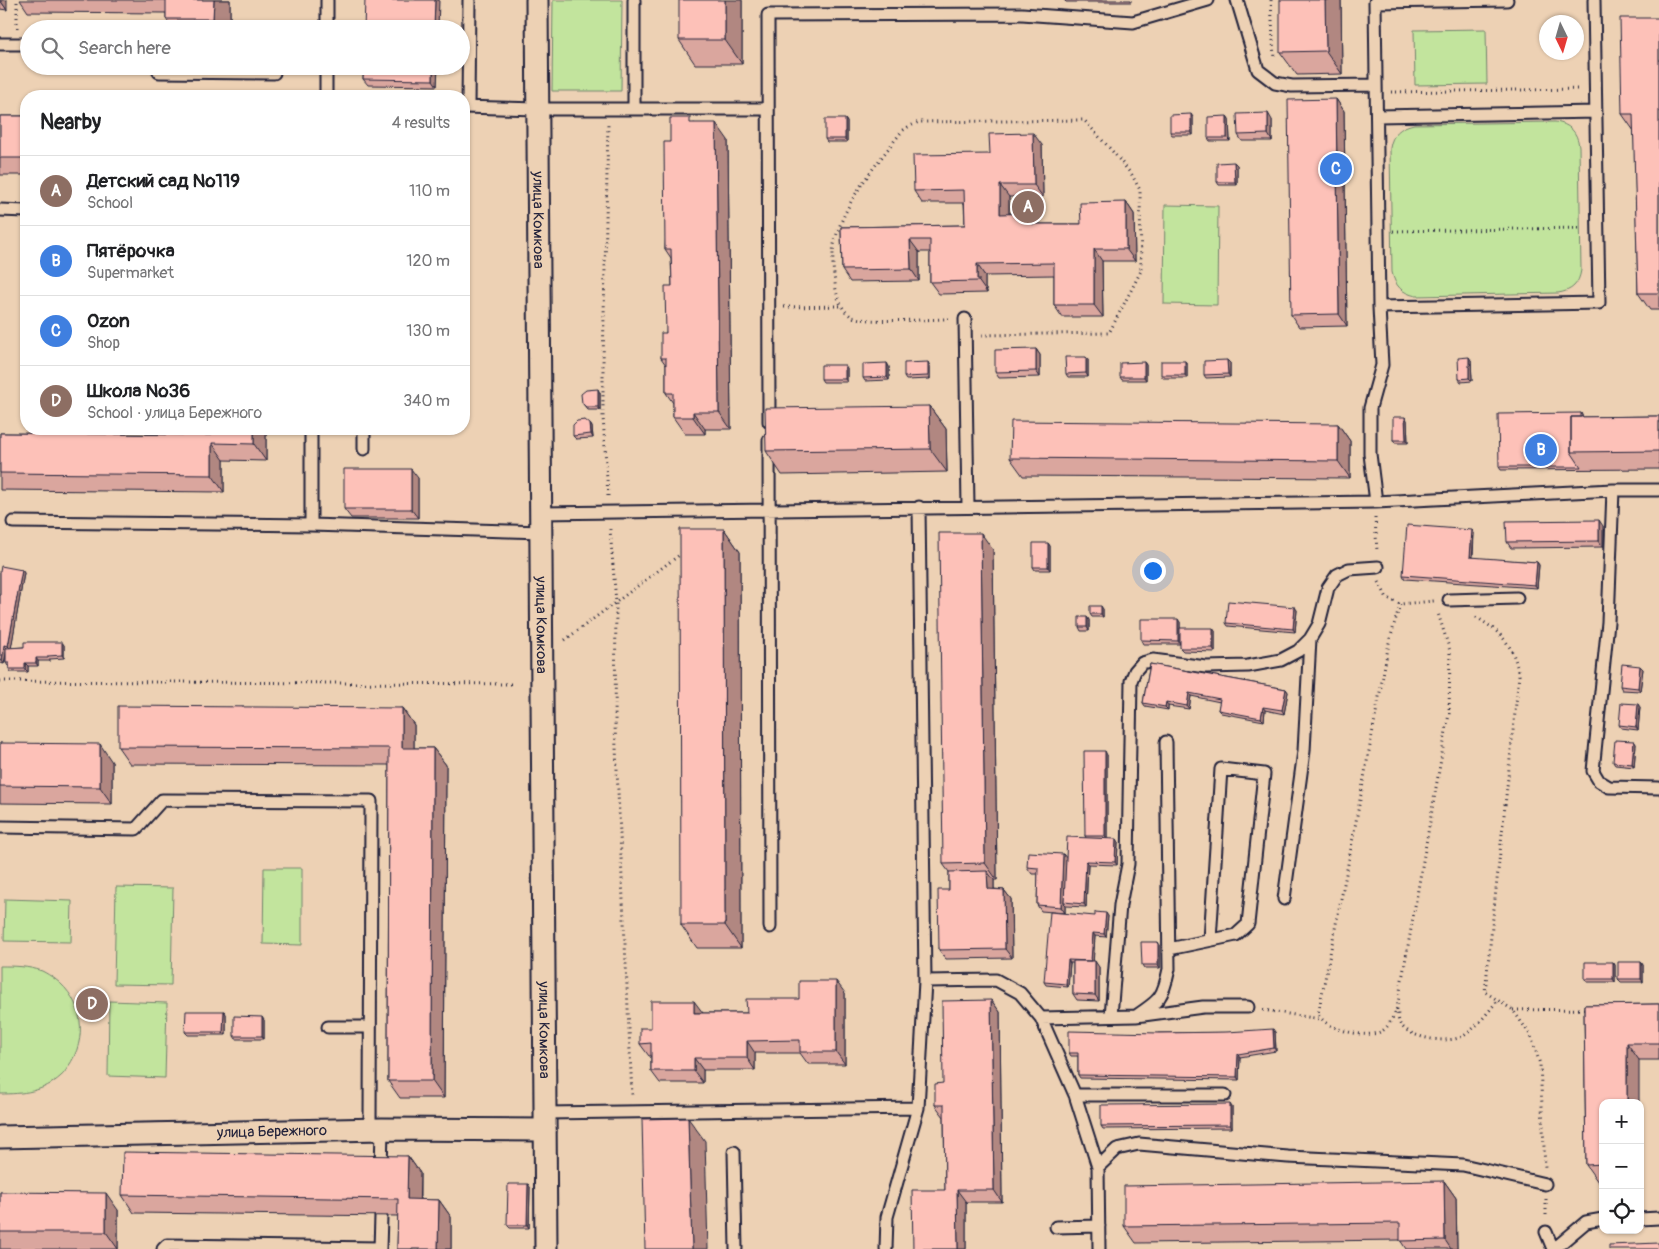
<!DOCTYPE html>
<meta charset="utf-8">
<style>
body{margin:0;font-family:Pangolin,sans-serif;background:#f6f6f6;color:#202124}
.controls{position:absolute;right:15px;bottom:15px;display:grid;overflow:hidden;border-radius:10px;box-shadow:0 1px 4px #0004}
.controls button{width:45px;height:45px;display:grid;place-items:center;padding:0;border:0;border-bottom:1px solid #e0e0e0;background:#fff;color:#202124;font:25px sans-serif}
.compass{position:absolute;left:1539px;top:15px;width:45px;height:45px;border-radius:50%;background:#fff;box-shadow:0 1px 4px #0004;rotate:175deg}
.you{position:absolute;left:1152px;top:570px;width:18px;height:18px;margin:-12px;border:4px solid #fff;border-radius:50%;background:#1a73e8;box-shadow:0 0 0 8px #1a73e833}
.badge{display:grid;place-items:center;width:32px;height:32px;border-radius:50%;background:#111827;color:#fff;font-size:16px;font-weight:700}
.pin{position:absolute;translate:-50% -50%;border:2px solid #fff;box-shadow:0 1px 5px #0006}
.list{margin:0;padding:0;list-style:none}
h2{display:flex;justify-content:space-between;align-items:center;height:65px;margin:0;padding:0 20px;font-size:21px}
h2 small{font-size:16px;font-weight:400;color:#757577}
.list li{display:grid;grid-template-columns:32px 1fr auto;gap:15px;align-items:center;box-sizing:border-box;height:70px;padding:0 20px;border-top:1px solid #e0e0e0}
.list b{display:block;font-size:19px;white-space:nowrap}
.list p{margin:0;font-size:16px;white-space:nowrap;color:#757577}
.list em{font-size:16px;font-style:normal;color:#757577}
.icon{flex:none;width:28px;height:28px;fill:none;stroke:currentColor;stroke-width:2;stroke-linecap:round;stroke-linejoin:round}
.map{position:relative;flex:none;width:1659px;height:1249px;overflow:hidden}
.search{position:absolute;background:#fff;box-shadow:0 1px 4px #0004;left:20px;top:20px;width:450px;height:55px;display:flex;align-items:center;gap:12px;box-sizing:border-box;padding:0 18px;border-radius:28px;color:#757577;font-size:19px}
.panel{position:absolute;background:#fff;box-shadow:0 1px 4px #0004;left:20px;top:90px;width:450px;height:345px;border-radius:20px}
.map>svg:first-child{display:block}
.green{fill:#c2e49d;stroke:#72836c}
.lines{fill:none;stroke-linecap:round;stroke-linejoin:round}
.service-casing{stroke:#22223b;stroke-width:15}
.minor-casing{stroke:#22223b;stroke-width:25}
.path{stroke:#22223b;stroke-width:3;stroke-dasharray:1 4;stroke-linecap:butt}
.service{stroke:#edd1b4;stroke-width:11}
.minor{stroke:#edd1b4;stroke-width:21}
.wall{fill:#daa69e;stroke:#22223b}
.shaded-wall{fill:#b18781;stroke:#22223b}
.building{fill:#fdc1b8;stroke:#22223b}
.labels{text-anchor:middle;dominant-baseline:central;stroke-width:4;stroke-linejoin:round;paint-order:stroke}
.street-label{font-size:15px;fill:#22223b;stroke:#edd1b4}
</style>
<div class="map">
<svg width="1659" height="1249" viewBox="0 0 1659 1249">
<rect width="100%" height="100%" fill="#edd1b4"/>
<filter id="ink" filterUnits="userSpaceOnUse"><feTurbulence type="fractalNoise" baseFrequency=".02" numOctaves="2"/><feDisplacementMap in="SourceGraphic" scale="10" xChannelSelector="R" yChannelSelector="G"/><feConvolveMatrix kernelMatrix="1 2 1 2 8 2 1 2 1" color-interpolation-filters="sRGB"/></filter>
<g filter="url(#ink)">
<path class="green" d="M553 0H622L621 91H552Z
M1486 29 1487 84 1415 85 1414 30Z
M1555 122C1569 124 1577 131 1579 146L1581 270C1579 284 1572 291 1558 293L1416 296C1402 293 1395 286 1392 272L1390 148C1392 134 1400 127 1414 124Z
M1165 205 1218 206 1217 305 1164 304Z
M264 868H302V945L263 944Z
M116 887 173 888 171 985 114 984Z
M5 899 72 901 71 942 4 941Z
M0 966C14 966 28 966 42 971 46 973 51 976 55 979 84 1000 88 1039 68 1067 66 1070 64 1074 61 1076 44 1092 22 1094 0 1094Z
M109 1001 167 1003 165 1078 108 1076Z"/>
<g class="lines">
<g class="service-casing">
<path id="service" d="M634 0V109
M1237 0 1258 70 1275 83 1292 86 1376 85
M327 29V0
M0 44H29
M159 66V72L274 73
M326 96V66
M464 107 537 109H768
M468 107 469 0
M1377 116 1596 112
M0 210 26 211
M1379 307 1599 303 1594 0
M965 319 968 507
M769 422 768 15 1022 14 1133 22 1208 0
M311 429V525
M364 429V449
M769 440 770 927
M1613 490 1608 622 1593 771 1599 781 1609 787 1659 788
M1376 502 1370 454V408L1382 365 1379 307 1375 2 1507 0
M541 513 1376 502 1613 490H1659
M13 522 311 525 541 532
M1449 600 1517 598
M0 827 136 829 162 800 371 801 370 1130
M1284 899 1304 751 1310 639
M1169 949 1236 935 1248 924 1264 774 1221 769 1210 940
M925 981 996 980 1020 993 1041 1018 1075 1095 1098 1167 1099 1249
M1111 1016 1120 905 1128 864 1131 681 1135 671 1142 663 1153 660 1206 667 1248 666 1281 660 1298 651 1310 639 1319 624 1328 588 1337 575 1349 569 1378 567
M1136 1016C1160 1000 1163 998 1169 969L1166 742
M1041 1018 1136 1016 1203 1007H1248
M328 1027H370
M1075 1095H1225
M545 1113 918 1108 925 981 919 507
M734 1152 736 1249
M1098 1167 1117 1149 1139 1144 1288 1157 1463 1165 1545 1184
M381 1170 382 1129
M1640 1219 1659 1218
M1056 1227 1099 1226
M1546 1232 1553 1249
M163 1249 167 1245 380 1248
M380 1249 381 1216
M886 1249 887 1217 918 1108
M1554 1249 1586 1222 1603 1219"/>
</g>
<g class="minor-casing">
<g id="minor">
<path id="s1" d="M537 0 546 1249"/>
<path id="s2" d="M0 1137 382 1129 545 1130"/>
</g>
</g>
<path class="path" d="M1271 0 1274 59
M17 28V0
M1391 92 1580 89
M1393 231 1582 228
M784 307 841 306
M949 319C932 319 861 324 851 316 840 309 836 294 835 283 833 268 831 252 836 237 848 196 877 164 902 131L908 127 919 122 1084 120 1113 152 1132 175 1140 190 1141 271 1109 333 982 335
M608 496 603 417V364L608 124
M1375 518 1377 551
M610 529 616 602 615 726 632 1095
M1379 582 1387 598 1400 604 1434 601
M1400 604 1389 643 1349 859 1318 1014C1325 1029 1366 1040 1382 1031 1390 1026 1393 1016 1397 1008L1449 714 1450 651 1438 613
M1476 617C1502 633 1513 644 1519 675L1485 992 1513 1010 1531 1036 1540 1064 1545 1168
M565 640 682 553
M0 681 514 684
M1397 1009C1398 1013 1398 1020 1400 1024 1410 1039 1451 1045 1465 1035 1478 1026 1488 1012 1498 1000
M1263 1010 1320 1019
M1513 1010 1588 1009
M1546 1199V1215"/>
<use href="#service" class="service"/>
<use href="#minor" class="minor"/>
</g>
<path class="wall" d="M0 0 7 10 0 9Z
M20 0H230V29H173L166 19V13L28 12Z
M742 0V64H695L679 40Z
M1064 0H1131V2H1066Z
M1341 0 1342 74 1297 75 1280 52Z
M1659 18V310H1650L1638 293 1634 131 1622 114Z
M364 66H438L437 86 368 85 363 79Z
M1336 99 1344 111 1347 326 1299 327 1291 315Z
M0 116H26V175H0Z
M1227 116 1229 119 1230 141H1210L1208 138Z
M1193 117V135H1172L1170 132Z
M845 119 847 122V142H827L825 139Z
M1272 120V141H1242L1238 135Z
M694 123 728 140 731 429H705V434H685L673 417V403L666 393V365L661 358 666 333 672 286 671 258 665 249 670 142Z
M1042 145 1043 197H1009V213H1031L1039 224H1081L1126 202 1134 214 1135 261H1102L1103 317H1062L1054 305V275L985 276V288L987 291V293L939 294 930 282V252H919V281L850 282 842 270 841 227 965 225 964 203H922L914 191 990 154Z
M1234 162 1237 165V185H1219L1217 182Z
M1036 349 1040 355V377L999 378 995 372Z
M1088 360V377H1068L1066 374Z
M1227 360 1230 363V377L1206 378 1204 375Z
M1471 360 1472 381 1461 382 1459 379Z
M1185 361 1187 364V378H1163L1161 375Z
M1144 362 1146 365V380H1122L1120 377Z
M887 363 889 367V380L865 381 863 378Z
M930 366V379L906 380 904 377Z
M847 368V382H823L821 379Z
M600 393V410H588L582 403Z
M929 406 946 429 947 472 782 475 766 451Z
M1581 413 1583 417 1659 416V469L1501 470 1499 467Z
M1405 417 1407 420 1408 443H1395L1393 440Z
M590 424 592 427 593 438 576 439 573 436Z
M1338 424 1350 441V478L1023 476 1010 458Z
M266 429V461L224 460V492L0 490V433L212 435Z
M418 478V518H351L344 509Z
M1603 526V547L1511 548 1507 542Z
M724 529 740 552 741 948H697L681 925Z
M1474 533 1473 558 1537 562 1539 565 1537 588 1405 579 1403 575Z
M1048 543 1050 546V570H1035L1033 567Z
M993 550 997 880H994V889L1004 890 1011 899 1012 958 946 959 939 950 949 890V872L943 864Z
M22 570 24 573 11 648 24 647 64 645V658L50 659V661H38V666H28V672H11L9 669V666H8L6 663V653L4 664 0 663V572Z
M1103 609V617H1092L1090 614Z
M1297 610 1295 632 1228 626 1226 623Z
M1087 617 1089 620V631H1081L1079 627Z
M1180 622V644H1143L1141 640Z
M1215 631V652L1183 651 1180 648Z
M1150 664 1286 689 1288 692 1284 714 1265 710 1264 721 1221 713 1218 710 1220 702 1191 696 1189 709 1168 706V710L1145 706 1143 703Z
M1643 669 1640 691 1622 690 1620 686Z
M1640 707 1638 730 1621 728 1619 725Z
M402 708 414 725V748H433L446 765 444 1098H400L388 1081 389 765 130 764 118 747Z
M1634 741 1636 744 1634 767 1615 765 1613 762Z
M0 743 112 762V804L0 803Z
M1107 755V839L1118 842 1117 865 1088 864 1086 907 1066 906 1065 905V913L1041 911 1037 905 1038 874H1032L1027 867 1066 858 1086 838 1085 836Z
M1095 916H1108L1106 937 1095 936 1093 961 1099 967V1001L1077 1000 1073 994V963H1070L1068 987 1046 985 1044 982Z
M1160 945V968H1144L1142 965Z
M1613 962 1615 965V982H1587L1585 979Z
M1641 962 1643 965V982H1621L1618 979Z
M845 993V1064H808L800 1053H755V1070H703V1083H660L651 1071V1056H649L640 1044 651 1028 703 1013H747L799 999Z
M991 1000 1000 1012 1002 1202H966V1249H913L945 1190 944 1117 935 1105 943 1083Z
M1659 1004V1060H1639L1603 1103V1182H1598L1586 1165 1584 1005Z
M224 1011 226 1014V1035H188L185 1032Z
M264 1020V1039H236L234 1036Z
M1275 1032 1276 1051 1240 1057 1239 1080 1080 1078 1078 1075V1056H1071L1069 1053 1159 1033Z
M1232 1107V1128L1103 1129 1101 1126Z
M408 1156 420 1173V1200H439L451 1217V1249H397L398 1216 134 1213 122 1195Z
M1444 1181 1456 1198 1457 1249H1406L1400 1240 1136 1243 1124 1226Z
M530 1187 529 1228H510L507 1225Z
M0 1192 118 1210V1249H0Z"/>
<path class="shaded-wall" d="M0 0H7V10Z
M214 0H230V29H220L213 19Z
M435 0H439L438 29H434Z
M725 0H742V64L725 40Z
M1325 0H1341L1342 74 1326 51Z
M433 66H438L437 86 433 80Z
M1336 99 1344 111 1347 326 1339 314Z
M1268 113 1272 120V141L1268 134Z
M1191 114 1193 117V135L1191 132Z
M1227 116 1229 119 1230 141 1227 138Z
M845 119 847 122V142L845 139Z
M716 123 728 140 731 429 719 412Z
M1033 133 1042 145 1043 197 1034 185Z
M1234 162 1237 165V185L1235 182Z
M1000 185 1009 197V226L1000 214Z
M1126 202 1134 214 1135 261 1126 249Z
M1031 213 1040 225 1032 224Z
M910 240 919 252V281L911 269Z
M1094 249 1102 261 1103 317 1094 305Z
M977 264 985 276V288L987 291V293L977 279Z
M1036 349 1040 355V377L1036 371Z
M1086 357 1088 360V377L1086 373Z
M1469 357 1471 360 1472 381 1469 378Z
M1227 360 1230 363V377L1228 374Z
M1185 361 1187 364V378L1185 375Z
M928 362 930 366V379L928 376Z
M1144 362 1146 365V380L1144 377Z
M887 363 889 367V380L887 377Z
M845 365 847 368V382L845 379Z
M598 389 600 393V410L598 407Z
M929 406 946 429 947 472 930 449Z
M693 412 705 429V434L693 417Z
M1405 417 1407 420 1408 443 1406 440Z
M590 424 592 427 593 438 591 434Z
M1338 424 1350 441V478L1338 461Z
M254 429H266V461L254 444Z
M212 443 224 460V492L212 475Z
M411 469 418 478V518L411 509Z
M1599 520 1603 526V547L1599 541Z
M724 529 740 552 741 948 725 925Z
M1472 530 1474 533 1472 561 1470 557Z
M981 533 993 550 997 880 985 863Z
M1048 543 1050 546V570L1048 567Z
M1537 562 1539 565 1537 588 1535 585Z
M22 570 24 573 11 649 8 646Z
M1101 606 1103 609V617L1101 614Z
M1295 607 1297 610 1295 632 1293 629Z
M1087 617 1089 620V631L1087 627Z
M1178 619 1180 622V644L1178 641Z
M1213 628 1215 631V652L1213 648Z
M62 642 64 645V658L62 655Z
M4 645 7 648 4 664 2 661Z
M36 658 38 661V666L36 663Z
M25 663 28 666V672L25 669Z
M1640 666 1643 669 1640 691 1638 688Z
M1286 689 1288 692 1284 714 1282 710Z
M1189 693 1191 696 1189 709 1187 706Z
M1166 702 1168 706V710L1165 707Z
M1638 704 1640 707 1638 730 1636 727Z
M1263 707 1265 710 1264 721 1261 718Z
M402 708 414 725V765L402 748Z
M1634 741 1636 744 1634 767 1632 764Z
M100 744 112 762V804L100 787Z
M433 748 446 765 444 1098 432 1081Z
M1105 751 1107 755V840L1105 836Z
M1116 839 1118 842 1117 865 1115 862Z
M1063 854 1068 860 1064 902 1065 905V913L1061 907Z
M1086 861 1088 864 1086 907 1084 904Z
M987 871 994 880V899L988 889Z
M1004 890 1011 899 1012 958 1005 949Z
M1106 913 1108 916 1106 937 1104 934Z
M1093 933 1095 936 1093 965 1091 962Z
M1158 942 1160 945V968L1158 965Z
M1068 960 1070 963 1068 987 1066 984Z
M1095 961 1099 967V1001L1095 995Z
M1613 962 1615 965V982L1613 979Z
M1641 962 1643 965V982L1641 979Z
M836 981 845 993V1064L836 1052Z
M991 1000 1000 1012 1002 1202 994 1190Z
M694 1001 703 1013H694Z
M224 1011 226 1014V1035L223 1032Z
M262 1017 264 1020V1039L262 1036Z
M1273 1029 1275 1032 1276 1051 1274 1048Z
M747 1041 755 1053V1070L747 1058Z
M1627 1043 1639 1060V1103H1627Z
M1238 1054 1240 1057 1239 1080 1237 1077Z
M694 1058 703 1070V1083L694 1071Z
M1230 1104 1232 1107V1128L1230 1125Z
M688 1118 705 1141 708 1249H692Z
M408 1156 420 1173 419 1217 407 1199Z
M1444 1181 1456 1198 1457 1249H1451L1445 1240Z
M528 1184 530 1187 529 1228 527 1225Z
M957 1190 966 1202V1249H958Z
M106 1193 118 1210V1249L106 1232Z
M439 1200 451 1217V1249H438Z"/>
<path class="building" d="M166 0H214L213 19H166Z
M365 0H435L434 29H364Z
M679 0H725V40H679Z
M1280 0H1325L1326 51 1280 52Z
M1620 18H1659V293H1638L1633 114H1622Z
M364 66H433V80L363 79Z
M1336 99 1339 314 1291 315 1288 100Z
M1268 113V134L1238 135 1237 114Z
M1191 114V132H1170V115Z
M0 116H26V158H0Z
M1227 116V138H1208V117Z
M670 118H690V123H716L719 412H693V417H673V393H666V358H661V333H666L665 286H672L671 249H665L664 142H670Z
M825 119H845V139H825Z
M1033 133 1034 185H1000V214L1031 213 1032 224H1081L1080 203 1126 202V249H1094V305H1054V263L977 264V279H979V281L930 282V240H910L911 269 842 270 841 227 965 225 964 190 914 191 913 155 990 154 989 134Z
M1234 162 1235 182H1217V163Z
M1036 349V371L995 372V350Z
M1065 357H1086V373L1066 374Z
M1469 357V378L1459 379 1458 358Z
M1227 360 1228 374 1204 375V361Z
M1161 361H1185V375H1161Z
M928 362V376L904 377V363Z
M1144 362V377H1120V363Z
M887 363V377L863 378V364Z
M821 365H845V379H821Z
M598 389V407H586L582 403 581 394 586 390Z
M929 406 930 449 766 451 765 408Z
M1581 413V417H1571V452L1581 467H1499L1498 414Z
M1659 416V451L1571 452V417Z
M1393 417H1405L1406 440H1393Z
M585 420 590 424 591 434 573 436V425L577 421Z
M1011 421 1338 424V461L1010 458Z
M212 429H254V444L212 443V475L0 473V433L212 435Z
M344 469H411V509H344Z
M1599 520V541L1507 542 1506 521Z
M1407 525 1472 530 1470 557 1537 562 1535 585 1403 575Z
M680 529H724L725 925H681Z
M939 533H981L985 863 943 864Z
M1033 543H1048V567H1033Z
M1 566 22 570 8 646 4 645 2 661 0 660V572Z
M1228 601 1295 607 1293 629 1226 623Z
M1090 606H1101V614H1090Z
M1079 617H1087V627H1079Z
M1141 619H1178V641L1141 640Z
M1180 628H1213V648H1180Z
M24 642H62V655L48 656V658H36V663H25V669H9V663H6V648L24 647Z
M1150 664 1286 689 1282 710 1263 707 1261 718 1218 710 1220 699 1189 693 1187 706 1166 702 1165 707 1143 703Z
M1622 664 1640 666 1638 688 1620 686Z
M1621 703 1638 704 1636 727 1619 725Z
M118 706 402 708V748H433L432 1081H388L389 748 118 747Z
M1615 740 1634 741 1632 764 1613 762Z
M0 743 100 744V787L0 786Z
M1084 751H1105V836H1085Z
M1067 837 1116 839 1115 862 1086 861 1084 904 1064 902Z
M1028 852 1063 854 1061 907 1037 905 1038 868 1027 867Z
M987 871 988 889 1004 890 1005 949 939 950 938 890H949V872Z
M1050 912 1095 916V912L1106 913 1104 934 1093 933 1091 961 1068 960 1066 984 1044 982Z
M1141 942H1158V965H1142Z
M1073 961H1095V995L1073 994Z
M1585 962H1613V979H1585Z
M1618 962H1641V979H1618Z
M799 981H836V1052H800V1040L747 1041V1058H694V1071H651V1043L640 1044V1028H651V1001H694V1013H747L746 999H799Z
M991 1000 994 1190H957L958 1249H913L912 1190H945L944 1105H935V1084L943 1083 942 1001Z
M1659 1004V1043H1627V1103H1603V1164L1586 1165 1584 1005Z
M186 1011H224L223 1032H185Z
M234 1016 262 1017V1036H234Z
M1273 1029 1274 1048 1238 1054 1237 1077 1078 1075V1053H1069V1031L1159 1033 1227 1032Z
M1230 1104V1125L1101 1126V1105Z
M688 1118 692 1249H645L642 1119Z
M123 1152 408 1156 407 1199 439 1200 438 1249H397L398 1199 122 1195Z
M1444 1181 1445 1240 1400 1241V1223L1124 1226V1186Z
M508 1184H528L527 1225H507Z
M0 1192 106 1193V1232H0Z
M1659 1243V1249H1609V1245Z"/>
</g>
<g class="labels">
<g class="street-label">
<text stroke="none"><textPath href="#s1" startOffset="220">улица Комкова</textPath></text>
<text stroke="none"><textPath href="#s1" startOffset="625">улица Комкова</textPath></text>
<text stroke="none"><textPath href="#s1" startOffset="1030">улица Комкова</textPath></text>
<text stroke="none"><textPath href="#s2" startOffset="272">улица Бережного</textPath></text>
</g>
</g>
</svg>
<div class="controls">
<button>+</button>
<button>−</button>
<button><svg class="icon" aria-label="locate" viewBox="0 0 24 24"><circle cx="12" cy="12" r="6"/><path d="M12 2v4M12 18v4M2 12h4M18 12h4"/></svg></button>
</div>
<svg class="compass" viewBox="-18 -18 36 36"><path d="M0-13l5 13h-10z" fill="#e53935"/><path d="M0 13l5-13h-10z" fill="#757577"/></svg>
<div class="you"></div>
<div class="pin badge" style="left:1028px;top:207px;background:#8d6e63">A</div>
<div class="pin badge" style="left:1541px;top:450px;background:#3f7fe0">B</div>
<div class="pin badge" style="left:1336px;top:169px;background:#3f7fe0">C</div>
<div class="pin badge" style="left:92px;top:1004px;background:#8d6e63">D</div>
<div class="search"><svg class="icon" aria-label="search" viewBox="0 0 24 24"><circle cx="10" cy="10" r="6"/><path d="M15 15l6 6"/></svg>Search here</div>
<section class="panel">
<h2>Nearby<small>4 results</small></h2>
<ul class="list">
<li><span class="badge" style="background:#8d6e63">A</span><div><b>Детский сад №119</b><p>School</p></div><em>110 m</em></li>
<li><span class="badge" style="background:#3f7fe0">B</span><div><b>Пятёрочка</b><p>Supermarket</p></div><em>120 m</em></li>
<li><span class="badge" style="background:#3f7fe0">C</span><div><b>Ozon</b><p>Shop</p></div><em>130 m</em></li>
<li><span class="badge" style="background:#8d6e63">D</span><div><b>Школа №36</b><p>School · улица Бережного</p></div><em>340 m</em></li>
</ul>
</section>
</div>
